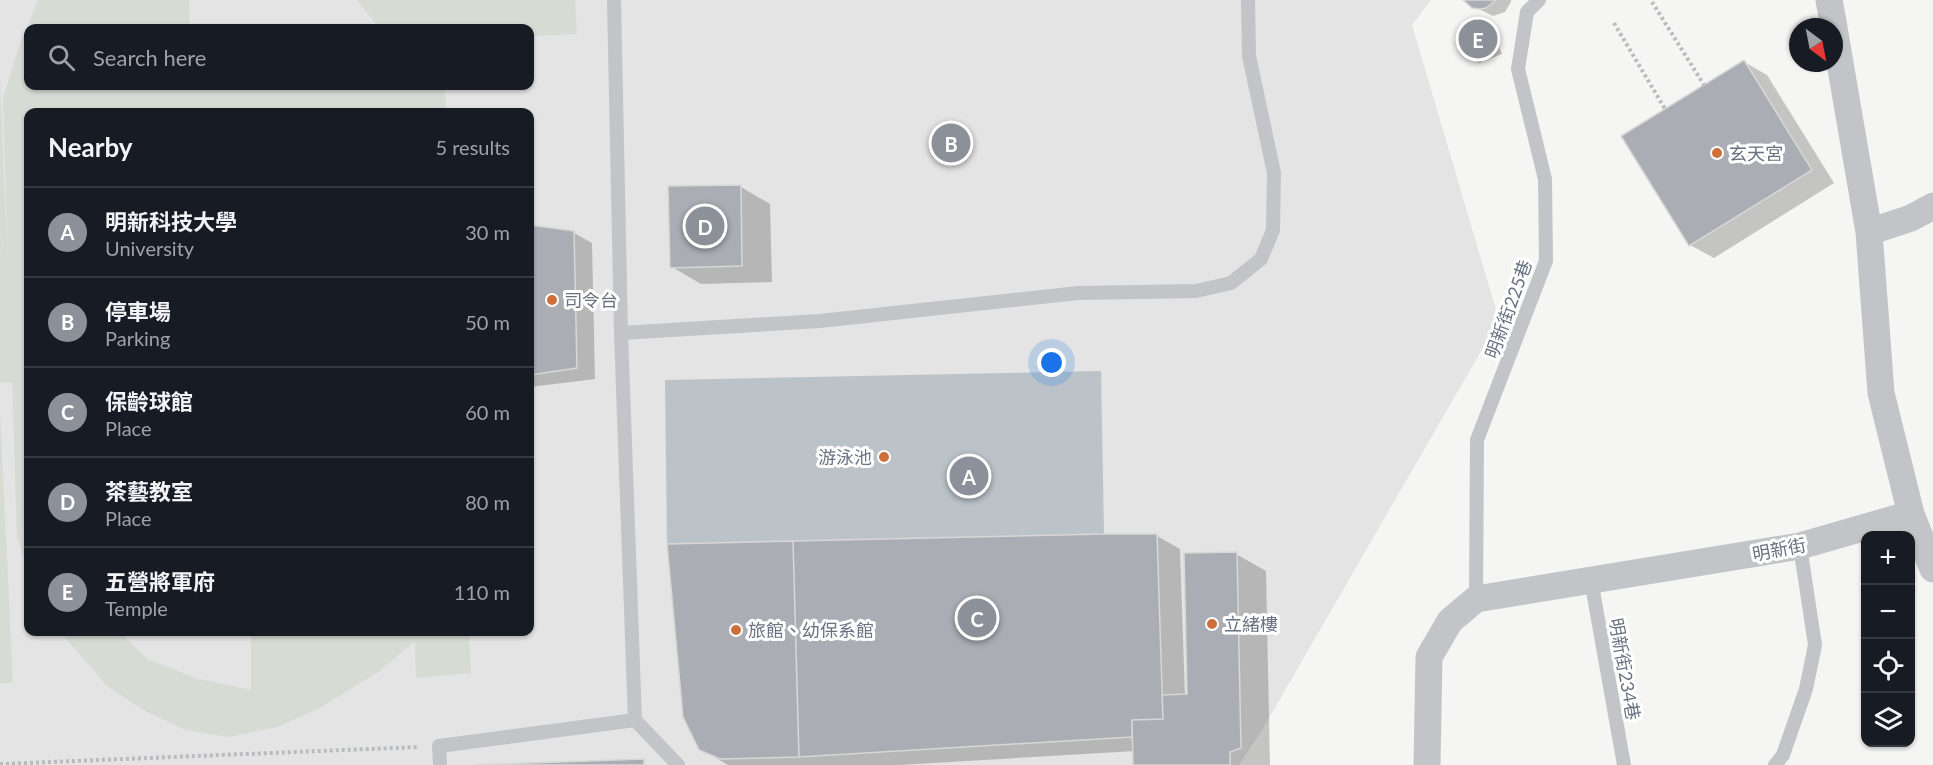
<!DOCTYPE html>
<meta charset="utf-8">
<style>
body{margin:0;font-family:Lato,"Noto Sans TC",sans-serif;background:#20242c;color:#f1f3f6}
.controls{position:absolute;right:18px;bottom:18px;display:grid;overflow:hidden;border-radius:12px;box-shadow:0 2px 4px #0004}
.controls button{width:54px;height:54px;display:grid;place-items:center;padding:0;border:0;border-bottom:2px solid #363941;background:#171b24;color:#f1f3f6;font:30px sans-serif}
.compass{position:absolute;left:1789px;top:18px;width:54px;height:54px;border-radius:50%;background:#171b24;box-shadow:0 2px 4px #0004;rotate:148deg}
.you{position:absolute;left:1052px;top:363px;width:21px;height:21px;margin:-15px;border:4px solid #fff;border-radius:50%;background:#1a73e8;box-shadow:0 0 0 9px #1a73e833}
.badge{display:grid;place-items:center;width:39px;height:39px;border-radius:50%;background:#8c9099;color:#fff;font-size:20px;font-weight:700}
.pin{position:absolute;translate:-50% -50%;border:3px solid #fff;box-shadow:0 2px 6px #0006}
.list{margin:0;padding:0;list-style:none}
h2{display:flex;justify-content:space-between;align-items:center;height:78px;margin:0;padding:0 24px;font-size:26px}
h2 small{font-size:20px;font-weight:400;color:#9ea1a6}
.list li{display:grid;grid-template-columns:39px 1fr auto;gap:18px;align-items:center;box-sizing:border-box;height:90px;padding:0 24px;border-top:2px solid #363941}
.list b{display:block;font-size:22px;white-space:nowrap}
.list p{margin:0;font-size:20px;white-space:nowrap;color:#9ea1a6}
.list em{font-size:20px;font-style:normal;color:#9ea1a6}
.icon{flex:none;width:33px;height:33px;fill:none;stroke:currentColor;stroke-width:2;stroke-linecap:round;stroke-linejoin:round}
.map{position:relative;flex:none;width:1933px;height:765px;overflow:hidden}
.search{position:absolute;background:#171b24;box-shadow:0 2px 4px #0004;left:24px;top:24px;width:510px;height:66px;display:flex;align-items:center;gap:15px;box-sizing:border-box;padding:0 21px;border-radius:12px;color:#9ea1a6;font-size:22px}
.panel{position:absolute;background:#171b24;box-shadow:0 2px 4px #0004;left:24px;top:108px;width:510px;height:528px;border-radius:12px}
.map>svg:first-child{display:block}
.built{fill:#e3e4e3;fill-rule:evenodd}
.green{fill:#d6dcd4}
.water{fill:#bbc3c9}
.shadow{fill:#0003}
.building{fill:#aaaeb4;stroke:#d7d7d5;stroke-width:1.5}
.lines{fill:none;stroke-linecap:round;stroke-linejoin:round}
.path{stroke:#b9bbbe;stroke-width:4;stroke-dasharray:3 3;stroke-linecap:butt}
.lane{stroke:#c2c4c7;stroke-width:14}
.street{stroke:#c2c4c7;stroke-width:27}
.poi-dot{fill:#ce6f3a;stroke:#fff;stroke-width:2}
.labels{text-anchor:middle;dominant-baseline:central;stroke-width:6;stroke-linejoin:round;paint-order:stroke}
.poi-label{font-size:18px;fill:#687280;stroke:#fff;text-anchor:start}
.street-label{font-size:18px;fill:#687280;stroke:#fff}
</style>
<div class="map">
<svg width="1933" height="765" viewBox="0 0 1933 765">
<rect width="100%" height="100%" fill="#f5f5f3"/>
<path class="built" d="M0 0H1431L1412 25 1499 320 1262 730 1239 765H0ZM28 28H530V86H28ZM28 112H530V632H28Z"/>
<path class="green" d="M38 0H189L190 28H28V86H445L446 112H28V570L17 537 12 383 0 382V78L8 268 3 99 18 49Z
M357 0H575L577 34 530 36V28H379Z
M0 412 13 683H0Z
M60 632H119L148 659 195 678 251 690V632H469L471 673 416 678 415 641 378 672 320 708 277 727 229 737 186 730 147 712 108 687Z"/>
<path class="water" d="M1101 371 1104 534 667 544 665 380Z"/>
<path class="shadow" d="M1466 0H1511V2L1505 12 1493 16 1473 6Z
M1484 20 1490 24 1502 54 1479 63 1473 59Z
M1744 62 1767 75 1834 183 1714 258 1690 245Z
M741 187 770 204 772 282 701 284 672 267Z
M530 226 574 233 592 243 595 379 530 387Z
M1157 536 1180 549 1185 696H1189L1236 554 1266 571 1270 765H1135V751L900 765H728L700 749Z"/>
<path class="building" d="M1463 0H1496L1486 8 1479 9 1472 8Z
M1484 18 1497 51 1472 60 1459 28Z
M1744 60 1812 170 1689 246 1621 136Z
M741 185 742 266 670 268 668 186Z
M530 225 574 231 577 368 530 375Z
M1104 534H1157L1163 719 1132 720V737L799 757 793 541Z
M793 541 799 757 720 759 699 750 683 717 667 544Z
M1237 552 1241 748 1230 752V765H1133L1132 720 1163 719 1162 695 1187 694 1184 553Z
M644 759V765H475Z"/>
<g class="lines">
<path class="path" d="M1652 2 1704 85
M1614 23 1665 109
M0 764 418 747"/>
<path class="lane" d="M614 0 621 333 635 720 678 765
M621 333 820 321 1078 293 1196 291 1231 283 1261 259 1273 230 1274 173 1249 56 1248 0
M1591 580 1624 765
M1476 599 1477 440 1546 261 1545 179 1518 69 1527 12 1539 0
M440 765 439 746 635 720
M1775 765 1783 755 1806 689 1815 645 1800 546"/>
<path class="street" d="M1829 0 1834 27
M1834 28 1869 232
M1933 206 1911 218 1869 232 1881 393 1911 514 1933 569
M1427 765 1429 657 1450 621 1476 599 1800 546 1911 514"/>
</g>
<g class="poi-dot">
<circle cx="1717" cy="153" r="6"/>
<circle cx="552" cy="300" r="6"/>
<circle cx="884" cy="457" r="6"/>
<circle cx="1212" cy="624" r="6"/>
<circle cx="736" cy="630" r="6"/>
</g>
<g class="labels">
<g class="poi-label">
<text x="1729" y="153">玄天宮</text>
<text x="564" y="300">司令台</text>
<text x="872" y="457" text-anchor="end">游泳池</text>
<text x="1224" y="624">立緒樓</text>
<text x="748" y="630">旅館、幼保系館</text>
</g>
<g class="street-label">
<text transform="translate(1508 309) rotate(-70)">明新街225巷</text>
<text transform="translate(1779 549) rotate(-11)">明新街</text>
<text transform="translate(1625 669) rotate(80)">明新街234巷</text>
</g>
</g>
</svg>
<div class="controls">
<button>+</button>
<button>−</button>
<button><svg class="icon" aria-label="locate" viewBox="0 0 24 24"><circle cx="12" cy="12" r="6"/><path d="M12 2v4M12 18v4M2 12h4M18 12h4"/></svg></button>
<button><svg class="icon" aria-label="layers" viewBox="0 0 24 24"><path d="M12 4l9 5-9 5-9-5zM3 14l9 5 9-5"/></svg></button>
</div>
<svg class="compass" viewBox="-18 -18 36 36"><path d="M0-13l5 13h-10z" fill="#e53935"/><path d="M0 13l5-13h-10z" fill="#9ea1a6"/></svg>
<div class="you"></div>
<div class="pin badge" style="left:969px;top:476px">A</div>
<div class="pin badge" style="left:951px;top:143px">B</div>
<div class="pin badge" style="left:977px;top:618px">C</div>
<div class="pin badge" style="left:705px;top:226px">D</div>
<div class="pin badge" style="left:1478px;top:39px">E</div>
<div class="search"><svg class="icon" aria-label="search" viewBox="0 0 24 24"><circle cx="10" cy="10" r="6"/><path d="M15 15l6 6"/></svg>Search here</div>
<section class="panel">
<h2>Nearby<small>5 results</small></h2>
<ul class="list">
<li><span class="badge">A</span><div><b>明新科技大學</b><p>University</p></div><em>30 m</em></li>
<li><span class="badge">B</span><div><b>停車場</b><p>Parking</p></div><em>50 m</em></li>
<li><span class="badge">C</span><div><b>保齡球館</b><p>Place</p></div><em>60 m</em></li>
<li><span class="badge">D</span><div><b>茶藝教室</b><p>Place</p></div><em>80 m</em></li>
<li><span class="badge">E</span><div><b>五營將軍府</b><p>Temple</p></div><em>110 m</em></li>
</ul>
</section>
</div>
